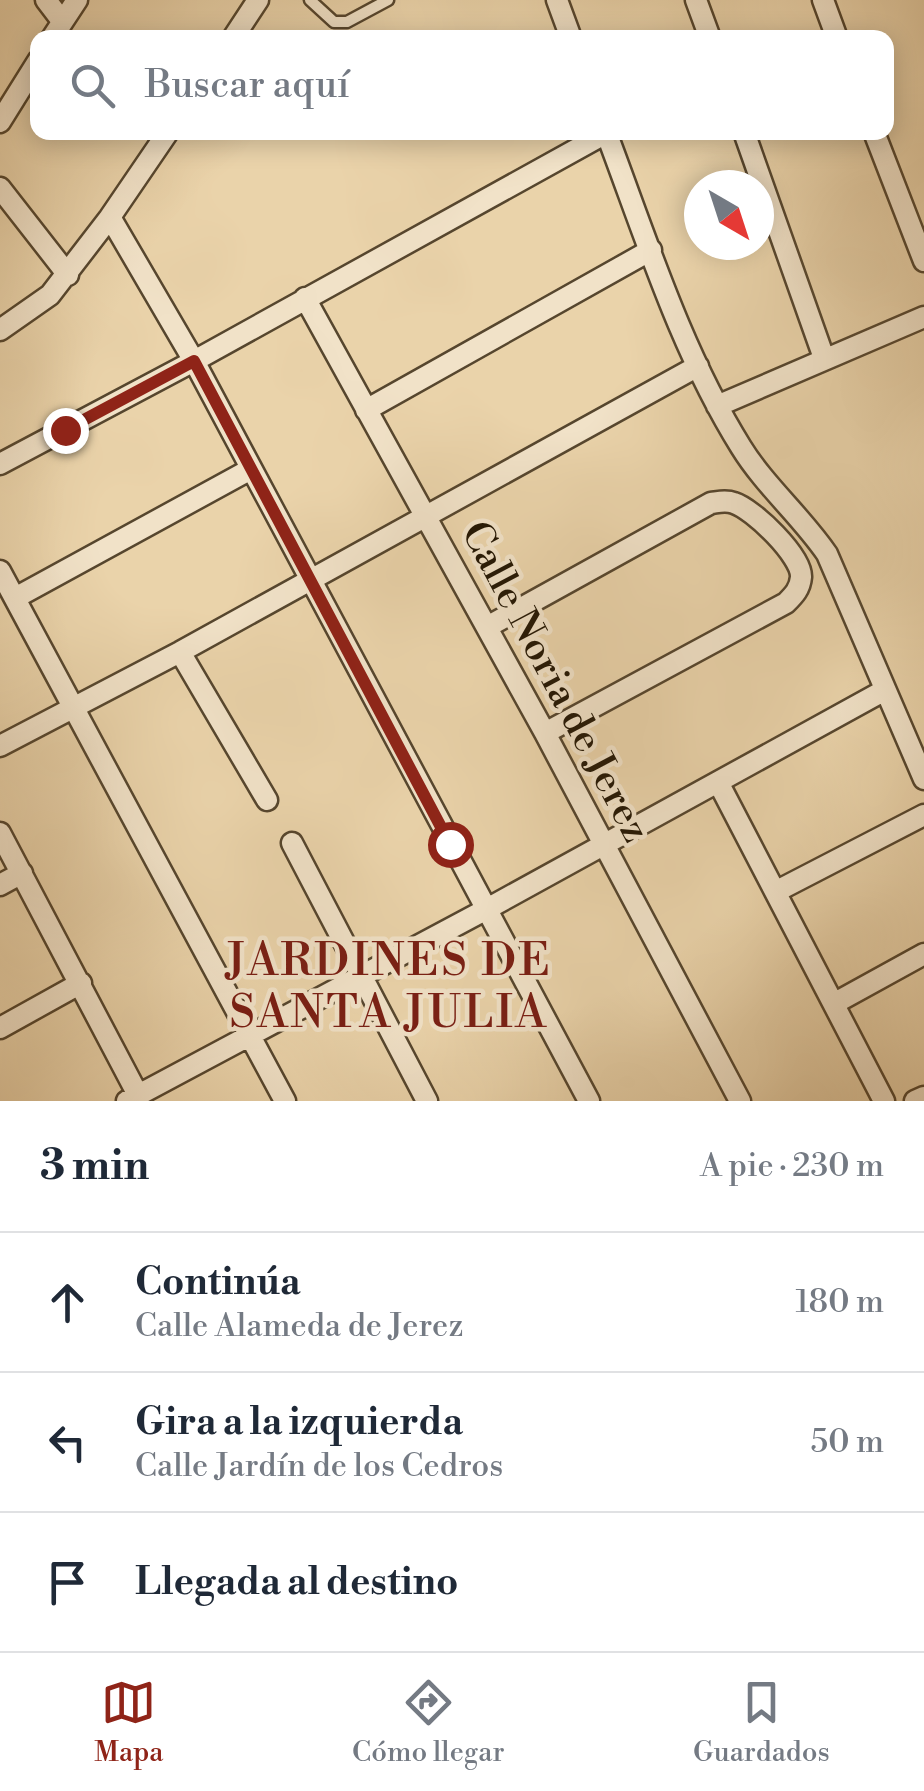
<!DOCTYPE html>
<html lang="es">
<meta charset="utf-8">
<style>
body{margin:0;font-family:"Libre Bodoni",serif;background:#f2f2f3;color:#1f2937}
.compass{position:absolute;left:684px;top:170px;width:90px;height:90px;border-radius:50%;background:#fff;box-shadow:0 5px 25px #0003;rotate:141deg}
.stop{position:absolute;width:30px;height:30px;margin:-22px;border:8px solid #8f2418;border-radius:50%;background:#fff}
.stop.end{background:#8f2418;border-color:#fff;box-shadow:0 2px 10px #0008}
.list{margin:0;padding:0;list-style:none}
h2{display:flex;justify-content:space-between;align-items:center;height:130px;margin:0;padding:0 40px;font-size:42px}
h2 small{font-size:32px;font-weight:400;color:#747a83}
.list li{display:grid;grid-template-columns:65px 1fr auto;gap:30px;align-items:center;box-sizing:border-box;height:140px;padding:0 40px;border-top:2px solid #e0e1e3}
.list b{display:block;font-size:38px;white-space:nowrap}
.list p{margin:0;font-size:32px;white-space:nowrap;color:#747a83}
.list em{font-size:32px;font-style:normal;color:#747a83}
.icon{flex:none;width:55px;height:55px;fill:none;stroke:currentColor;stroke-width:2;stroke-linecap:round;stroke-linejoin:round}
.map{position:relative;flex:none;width:924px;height:1101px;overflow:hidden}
.search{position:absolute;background:#fff;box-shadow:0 5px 25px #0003;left:30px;right:30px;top:30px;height:110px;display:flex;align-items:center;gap:25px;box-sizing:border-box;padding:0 35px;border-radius:20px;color:#747a83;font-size:38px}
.sheet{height:550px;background:#fff}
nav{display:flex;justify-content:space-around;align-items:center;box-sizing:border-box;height:140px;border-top:2px solid #e0e1e3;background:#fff;font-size:28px;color:#747a83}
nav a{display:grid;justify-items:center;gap:5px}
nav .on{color:#8f2418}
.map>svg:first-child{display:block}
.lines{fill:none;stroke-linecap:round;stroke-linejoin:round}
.service-casing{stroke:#56462e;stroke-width:15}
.minor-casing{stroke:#56462e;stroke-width:25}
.service{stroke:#f1e2c8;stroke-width:10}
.minor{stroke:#f1e2c8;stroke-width:20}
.route{stroke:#8f2418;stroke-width:12}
.labels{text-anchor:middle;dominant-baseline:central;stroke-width:9;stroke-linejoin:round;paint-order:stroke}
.street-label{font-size:40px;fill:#241704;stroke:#f1e2c8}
.quarter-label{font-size:45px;letter-spacing:2.5px;fill:#7a1f14;stroke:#f1e2c8}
</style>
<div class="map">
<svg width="924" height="1101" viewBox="0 0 924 1101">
<rect width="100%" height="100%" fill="#ead3aa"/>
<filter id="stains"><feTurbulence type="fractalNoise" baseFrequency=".002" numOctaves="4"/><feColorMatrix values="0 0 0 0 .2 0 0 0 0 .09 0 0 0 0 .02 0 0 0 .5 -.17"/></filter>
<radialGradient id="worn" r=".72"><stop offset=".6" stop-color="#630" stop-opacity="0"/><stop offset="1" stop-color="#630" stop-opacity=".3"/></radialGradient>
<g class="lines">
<g class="service-casing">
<path id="service" d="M310 0 334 22H347L388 0"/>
</g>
<g class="minor-casing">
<path id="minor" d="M46 0 62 21
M557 0 571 38
M696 0 710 38
M823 0 837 38
M52 38 77 0
M233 38 258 0
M0 122 38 61
M606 132C646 238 681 351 741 447 765 486 801 516 827 554L924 779
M744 132 824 358
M874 132 924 261
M0 188 68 275
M110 217 194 361 589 1101
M305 298 545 733 740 1101
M0 330 50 295 110 217 168 132
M717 406 924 317
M366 410 651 250
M0 464 194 361 606 133
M0 571 285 1101
M15 598 251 469
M487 627 711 503C719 502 726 500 734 503 753 509 802 556 801 577 800 589 794 595 786 603L545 733
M180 652 267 800
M0 746 180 652 698 366
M718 782 884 1101
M0 833 138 1095
M292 843 427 1101
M0 885 22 873
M777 891 924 815
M835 1003 924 954
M0 1028 81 983
M127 1101 485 910 885 690
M915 1101 924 1097"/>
</g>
<use href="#service" class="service"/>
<use href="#minor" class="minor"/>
</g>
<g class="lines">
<path class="route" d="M65 430 194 361 450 844"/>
</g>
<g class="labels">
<g class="street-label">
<text transform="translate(555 682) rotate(62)">Calle Noria de Jerez</text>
</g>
<g class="quarter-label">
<text x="389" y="961">JARDINES DE<tspan x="389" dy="52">SANTA JULIA</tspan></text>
</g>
</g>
<rect width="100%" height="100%" filter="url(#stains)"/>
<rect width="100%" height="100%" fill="url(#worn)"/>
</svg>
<svg class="compass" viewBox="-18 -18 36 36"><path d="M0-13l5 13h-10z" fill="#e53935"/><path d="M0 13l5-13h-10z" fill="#747a83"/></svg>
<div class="stop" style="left:450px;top:844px"></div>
<div class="stop end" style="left:65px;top:430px"></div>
<div class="search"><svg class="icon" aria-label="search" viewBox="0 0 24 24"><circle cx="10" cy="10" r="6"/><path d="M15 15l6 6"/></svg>Buscar aquí</div>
</div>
<section class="sheet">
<h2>3 min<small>A pie · 230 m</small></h2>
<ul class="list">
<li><svg class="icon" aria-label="ahead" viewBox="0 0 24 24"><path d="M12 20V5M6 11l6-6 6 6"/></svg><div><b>Continúa</b><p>Calle Alameda de Jerez</p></div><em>180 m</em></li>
<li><svg class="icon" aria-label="left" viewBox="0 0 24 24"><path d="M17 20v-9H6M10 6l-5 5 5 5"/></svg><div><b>Gira a la izquierda</b><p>Calle Jardín de los Cedros</p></div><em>50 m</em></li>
<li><svg class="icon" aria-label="arrive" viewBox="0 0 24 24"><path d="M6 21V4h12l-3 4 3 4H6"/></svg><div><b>Llegada al destino</b></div></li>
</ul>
</section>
<nav>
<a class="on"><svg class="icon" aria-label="map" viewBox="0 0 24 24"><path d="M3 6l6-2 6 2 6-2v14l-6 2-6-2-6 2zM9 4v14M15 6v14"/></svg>Mapa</a>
<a><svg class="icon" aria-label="directions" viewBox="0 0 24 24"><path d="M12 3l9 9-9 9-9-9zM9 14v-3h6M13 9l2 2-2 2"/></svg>Cómo llegar</a>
<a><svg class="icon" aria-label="saved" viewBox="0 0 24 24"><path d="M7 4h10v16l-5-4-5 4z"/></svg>Guardados</a>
</nav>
